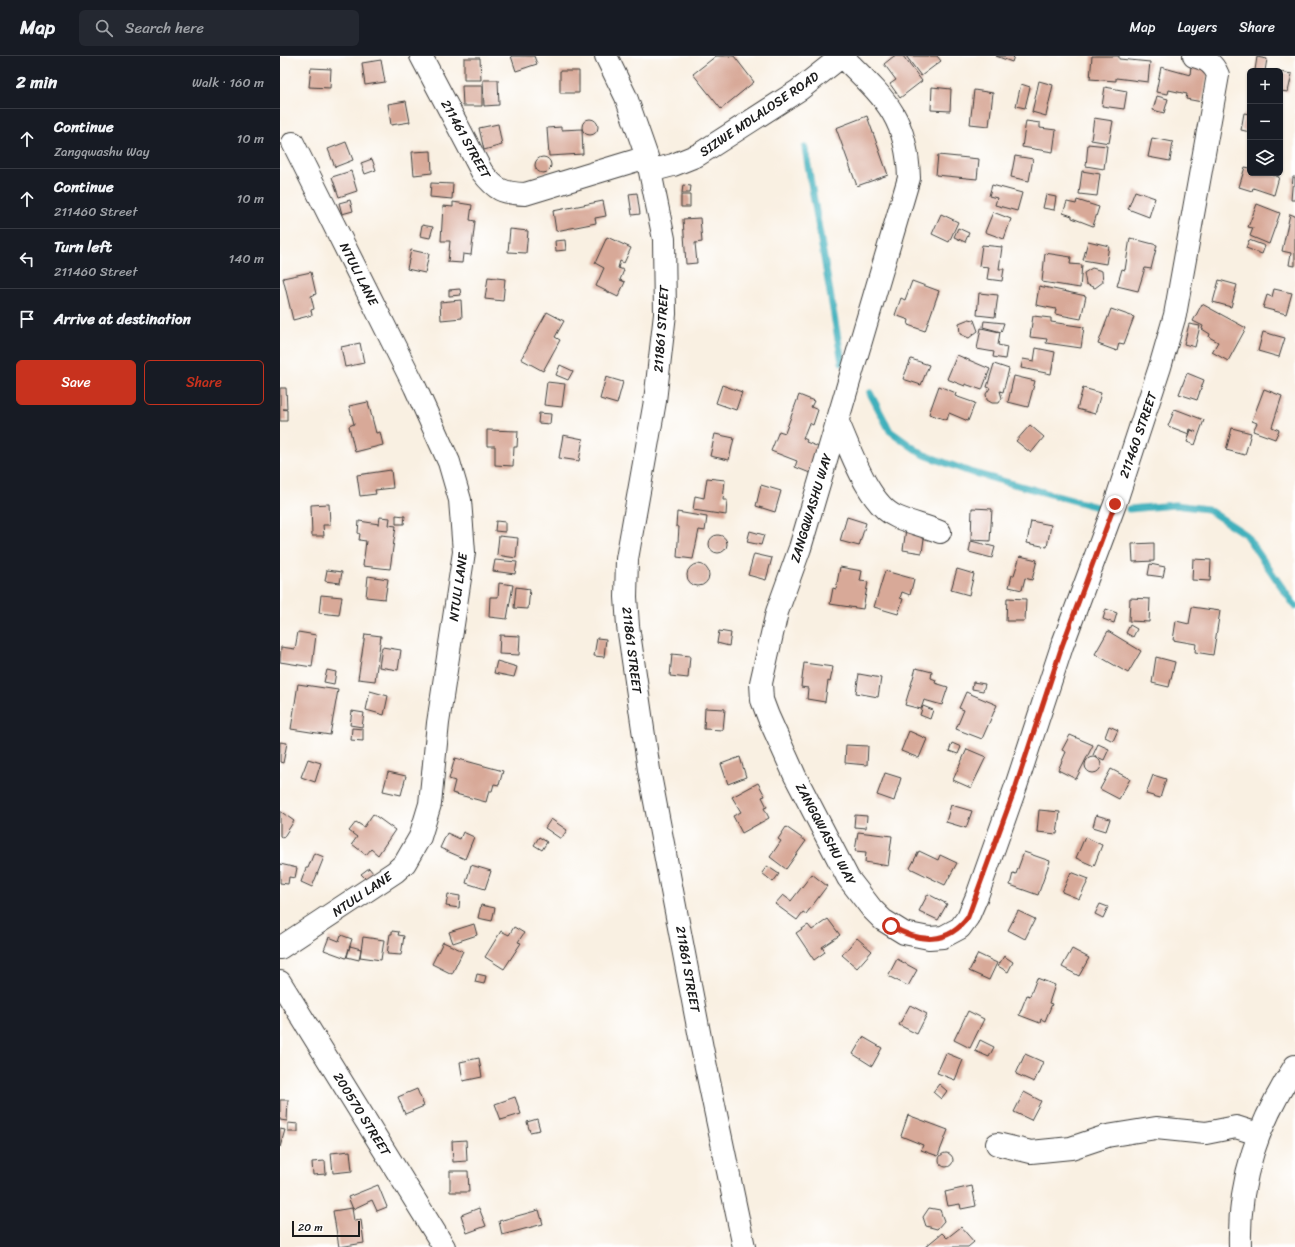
<!DOCTYPE html>
<meta charset="utf-8">
<style>
body{margin:0;font-family:Sriracha,sans-serif;background:#242831;color:#f1f3f6}
.controls{position:absolute;right:12px;top:12px;display:grid;overflow:hidden;border-radius:6px;box-shadow:0 1px 3px #0004}
.controls button{width:36px;height:36px;display:grid;place-items:center;padding:0;border:0;border-bottom:1px solid #363941;background:#171b24;color:#f1f3f6;font:20px sans-serif}
.scale{position:absolute;left:12px;bottom:10px;width:68px;box-sizing:border-box;padding-left:4px;border:2px solid #1c1c1c;border-top:0;font-size:11px;line-height:14px;white-space:nowrap;color:#1c1c1c;-webkit-text-stroke:3px #fff;paint-order:stroke}
.stop{position:absolute;width:12px;height:12px;margin:-9px;border:3px solid #c8321e;border-radius:50%;background:#fff}
.stop.end{background:#c8321e;border-color:#fff;box-shadow:0 1px 4px #0008}
.list{margin:0;padding:0;list-style:none}
h2{display:flex;justify-content:space-between;align-items:center;height:52px;margin:0;padding:0 16px;font-size:17px}
h2 small{font-size:13px;font-weight:400;color:#9ea1a6}
.list li{display:grid;grid-template-columns:26px 1fr auto;gap:12px;align-items:center;box-sizing:border-box;height:60px;padding:0 16px;border-top:1px solid #363941}
.list b{display:block;font-size:15px;white-space:nowrap}
.list p{margin:0;font-size:13px;white-space:nowrap;color:#9ea1a6}
.list em{font-size:13px;font-style:normal;color:#9ea1a6}
.actions{display:flex;gap:8px;padding:12px 16px}
.actions a{flex:1;padding:9px 0;border:1px solid #c8321e;border-radius:6px;text-align:center;font-size:14px;color:#c8321e}
.actions .main{background:#c8321e;color:#fff}
.icon{flex:none;width:22px;height:22px;fill:none;stroke:currentColor;stroke-width:2;stroke-linecap:round;stroke-linejoin:round}
.map{position:relative;flex:none;width:1015px;height:1191px;overflow:hidden}
header{display:flex;align-items:center;gap:24px;box-sizing:border-box;height:56px;padding:0 20px;background:#171b24;border-bottom:1px solid #363941}
header strong{font-size:19px}
nav{display:flex;gap:22px;margin-inline-start:auto;font-size:14px}
.search{width:280px;height:36px;background:#242831;display:flex;align-items:center;gap:10px;box-sizing:border-box;padding:0 14px;border-radius:6px;color:#9ea1a6;font-size:15px}
main{display:flex}
aside{flex:1;background:#171b24}
.map>svg:first-child{display:block}
.lines{fill:none;stroke-linecap:round;stroke-linejoin:round}
.stream{stroke:#41b0bc;stroke-width:7}
.building{fill:#d8a998}
.minor-casing{stroke:#3d3c3a;stroke-width:24}
.minor{stroke:#fff;stroke-width:22}
.route{stroke:#c8321e;stroke-width:5}
.labels{text-anchor:middle;dominant-baseline:central;stroke-width:3.5;stroke-linejoin:round;paint-order:stroke}
.street-label{font-size:13px;fill:#1c1c1c;stroke:#fff}
</style>
<header>
<strong>Map</strong>
<div class="search"><svg class="icon" aria-label="search" viewBox="0 0 24 24"><circle cx="10" cy="10" r="6"/><path d="M15 15l6 6"/></svg>Search here</div>
<nav><a>Map</a><a>Layers</a><a>Share</a></nav>
</header>
<main>
<aside>
<h2>2 min<small>Walk · 160 m</small></h2>
<ul class="list">
<li><svg class="icon" aria-label="ahead" viewBox="0 0 24 24"><path d="M12 20V5M6 11l6-6 6 6"/></svg><div><b>Continue</b><p>Zangqwashu Way</p></div><em>10 m</em></li>
<li><svg class="icon" aria-label="ahead" viewBox="0 0 24 24"><path d="M12 20V5M6 11l6-6 6 6"/></svg><div><b>Continue</b><p>211460 Street</p></div><em>10 m</em></li>
<li><svg class="icon" aria-label="left" viewBox="0 0 24 24"><path d="M17 20v-9H6M10 6l-5 5 5 5"/></svg><div><b>Turn left</b><p>211460 Street</p></div><em>140 m</em></li>
<li><svg class="icon" aria-label="arrive" viewBox="0 0 24 24"><path d="M6 21V4h12l-3 4 3 4H6"/></svg><div><b>Arrive at destination</b></div></li>
</ul>
<div class="actions"><a class="main">Save</a><a>Share</a></div>
</aside>
<div class="map">
<svg width="1015" height="1191" viewBox="0 0 1015 1191">
<rect width="100%" height="100%" fill="#fff"/>
<filter id="ink" filterUnits="userSpaceOnUse"><feTurbulence type="fractalNoise" baseFrequency=".025" numOctaves="2"/><feDisplacementMap in="SourceGraphic" scale="8" xChannelSelector="R" yChannelSelector="G"/><feConvolveMatrix kernelMatrix="1 2 1 2 8 2 1 2 1" color-interpolation-filters="sRGB"/></filter>
<filter id="wash" filterUnits="userSpaceOnUse"><feTurbulence type="fractalNoise" baseFrequency=".012" numOctaves="4" result="noise"/><feDisplacementMap in="SourceGraphic" scale="16" xChannelSelector="R" yChannelSelector="G"/><feGaussianBlur stdDeviation="0.9" result="paint"/><feColorMatrix in="noise" values="0 0 0 0 0 0 0 0 0 0 0 0 0 0 0 0 0 1.4 0 .05"/><feComposite in="paint" operator="in"/></filter>
<g filter="url(#wash)">
<rect width="100%" height="100%" fill="#f9f0e2"/>
<g class="lines">
<path class="stream" d="M525 92 562 306
M590 337 610 375 642 398 690 416 817 451
M849 453 895 449 927 453 965 478 1015 550"/>
</g>
<g id="blocks">
<path class="building" d="M231 0H254L257 8 236 15Z
M436 0H454L474 26 441 53 413 18Z
M614 0H623L642 25 620 42 610 28 616 24 604 8Z
M626 0H657L661 5 641 20Z
M716 0H734L732 6Z
M812 0H839V3L870 6 868 26 836 22V25L810 23Z
M977 1 987 3 985 15 975 14Z
M184 2H200L201 24H184Z
M101 4 105 26 85 29 82 7Z
M911 9 929 12 922 46 906 43 907 38 889 34 888 38 876 36 881 11 910 19Z
M31 12 51 13 50 32 29 31Z
M280 15H299V37H280Z
M1000 16 1012 18 1008 36 1000 35Z
M203 24H218L219 49 204 50Z
M759 25 773 29 766 60 752 56Z
M741 28 750 31 745 52 736 50Z
M182 30H202V50H183Z
M652 31 671 33 670 55 651 54Z
M825 31 847 35 844 53 822 50Z
M694 34 713 37 709 70 690 68Z
M877 40 888 43 884 57 873 54Z
M126 45 130 66 111 69 108 48Z
M964 57 970 58V76L961 74Z
M587 60 608 119 577 130 556 72Z
M814 62 833 65 829 87 811 84Z
M302 71a8 8 0 1 1 16 0a8 8 0 1 1-16 0Z
M746 65 760 67V72L776 74 773 96 742 91Z
M218 68 222 89 204 94 199 72Z
M281 71V74L302 73 303 98 269 100 267 72Z
M872 82 893 86 890 105 868 101Z
M66 86 73 104 55 111 48 93Z
M808 88 827 90 824 113 806 110Z
M151 95 152 117 134 119 132 96Z
M658 99 699 103 697 123 656 119Z
M735 100 753 103 749 125 731 121Z
M255 109a8 8 0 1 1 16 0a8 8 0 1 1-16 0Z
M92 103 96 114 85 118 81 107Z
M965 111 970 112V117H987L999 121 994 139 973 132 972 135 959 131Z
M71 115 77 135 59 141 52 121Z
M802 115 820 118 817 140 799 138Z
M1013 121H1015V144H1011Z
M151 127 173 128 172 143 150 141Z
M403 129 411 130 410 137H402Z
M712 129 742 137 737 155 715 149 717 142 709 140Z
M855 135 875 142 869 161 848 153Z
M357 137 360 158 352 159 349 138Z
M401 139H410V151H401Z
M766 139 776 141 774 154 763 152Z
M70 144 73 155 62 158 59 147Z
M797 144 819 151 813 170 792 162V160L783 157 787 146 796 148Z
M323 145 326 160 315 162 316 167 276 175 273 155Z
M173 146 192 149 190 164 195 165 191 199 183 198 182 207 168 206 170 185H161L163 150 173 151Z
M977 148 1000 157 989 188 970 180 973 172 968 171Z
M713 156 731 163 724 183 705 176Z
M661 158 678 166 669 186 652 178Z
M1010 158 1015 160V210L1009 209 1011 197 1002 195Z
M420 162 422 186 415 187 417 207 406 208 403 163Z
M142 169 153 171 150 182 140 180Z
M678 172 689 177 685 186 674 181Z
M230 173 248 175 246 197 228 196Z
M327 181 351 192 344 207 340 205 338 212 344 214 340 224 345 226 338 241 316 230 324 212 315 207Z
M850 182 877 189 871 213 865 212 858 235 837 230 842 213 845 214Z
M285 184 286 194 276 195 275 185Z
M969 184 985 190 982 198 966 192Z
M808 185 829 190 826 208 803 204Z
M702 189 722 191 719 213H724L722 225 707 223 709 211 699 210Z
M131 194 149 198 145 217 127 213Z
M765 197 791 201 790 208 802 209 800 232 762 226Z
M812 212 822 215 823 226 815 232 806 228 804 217Z
M31 216 36 238 31 240 34 253 31 254 32 259 13 264 3 222Z
M208 221 225 223 223 245 205 243Z
M939 224 957 229 951 251 933 246Z
M632 225 659 235 645 275 628 269 629 264 615 259 621 242 625 244Z
M759 230 806 240 801 263 775 258 776 253 756 249Z
M180 233 181 239 169 240V234Z
M994 233 1012 237 1006 258 983 252 987 239 992 241Z
M699 237 718 239 715 261 697 259Z
M181 244 182 262 161 264 160 246Z
M922 248 966 272 948 305 932 296 938 286 929 281 930 278 922 273 923 270 913 265Z
M831 253 854 261 844 288 839 287 837 295 818 288Z
M267 256 284 265 275 281 280 284 263 315 241 303Z
M753 260 771 262V266L804 271 801 292 766 287 767 283 750 281Z
M689 263 694 264 698 275 689 282 680 278 679 267Z
M704 265 724 267 721 276 703 271Z
M909 268 920 270 915 291 904 288Z
M701 272 720 276 718 289 727 291 725 303 713 301 714 296 697 293Z
M983 276 1005 282 999 301 978 295Z
M80 287 84 307 65 311 61 291Z
M756 292 775 296 771 318 741 312 743 303 754 305Z
M677 299 710 313 702 334 685 328V330L667 323Z
M631 303 649 309 641 329 623 323Z
M714 308 729 313 723 336 720 335 722 342 719 347H712L707 344 706 338 710 332 707 331Z
M280 309 293 315 288 324 276 319Z
M907 317 924 324 917 344 899 338Z
M734 320 755 325 748 351 728 346Z
M326 321 343 326 337 348 320 343Z
M267 326 285 328 282 351 264 349Z
M442 329 462 336 456 354 436 347Z
M659 330 676 337 675 340 695 347 688 365 669 357 667 364 649 358Z
M0 332H6L7 353H3L7 354V365H0Z
M803 332 821 337 815 358 797 353Z
M984 333 1002 340 992 371 999 374 995 383 973 375 977 367 972 365Z
M519 339 534 345 531 351 538 354 533 369 529 367 523 382 527 384 526 386 539 391 530 417 515 411 517 405 491 395 499 375 505 377Z
M88 346 96 377 100 376 103 389 75 396 69 370 74 368 69 350Z
M895 353 924 364 915 389 907 386 911 374 916 376 910 373 909 378 888 370Z
M259 357 271 358 270 368 258 367Z
M750 369 764 381 751 397 736 385Z
M952 372 971 377 965 399 946 394Z
M207 374 238 375 237 391H234L233 410 215 409V390H207Z
M435 378 454 382 449 404 430 400Z
M283 379 303 383 299 405 279 402Z
M111 414 113 432 95 434 96 438 80 440 77 419Z
M427 422 445 424 443 444H447L446 459 413 454 415 440 424 442Z
M481 429 501 435 495 456 476 450Z
M49 448 50 469H43L44 480H32L31 449Z
M692 452 712 453 710 485 691 484Z
M397 456 427 461 425 475 419 474 413 503 397 501 399 471 396 470Z
M116 459 125 460 124 468H116Z
M100 461 110 462 109 469 116 470 110 513 83 510 86 485 79 484 80 478 78 477 79 465 99 468Z
M567 461 586 467 579 490 560 485Z
M216 465 225 466V476L215 475Z
M751 465 771 469 767 491 747 487Z
M626 473 645 475 642 497 623 494Z
M470 475 484 479 481 489 467 486Z
M429 488a9 9 0 1 1 18 0a9 9 0 1 1-18 0Z
M219 480 238 482 236 502 217 499Z
M691 485 715 491 712 502 689 496Z
M874 487V505L853 506 852 488Z
M474 498 492 502 486 524 468 519Z
M740 500 757 504 752 524 745 522 742 534 729 531 732 519H734Z
M913 503 931 504 930 525 912 524Z
M215 504 237 506 235 518 213 515Z
M870 508 885 511 883 521 868 519Z
M407 519a11 11 0 1 1 22 0a11 11 0 1 1-22 0Z
M560 511 582 515 580 525 588 526 583 553 550 548 553 532 556 533Z
M677 513 694 518 689 539 671 534Z
M47 514 62 516 60 527 45 525Z
M605 515 634 523 630 539 622 536 620 542 623 543 618 558 594 551Z
M88 520 108 523 105 543 86 541Z
M219 527 233 529 227 563 209 561 210 541H218Z
M236 531 250 533 248 553 234 552Z
M41 539 62 541 59 559 39 557Z
M727 542 746 543 745 565H726Z
M850 542 870 543 869 566 849 565Z
M912 551 940 555 933 599 915 596 916 588 893 584 896 565 909 568Z
M826 553 837 557 834 567 823 563Z
M850 569 857 573 853 581 846 577Z
M439 575 451 577 449 590 437 587Z
M828 575 861 595 848 617 815 598Z
M18 576 36 579 32 611 0 606 1 591 15 593Z
M85 578 101 580 95 625 78 623Z
M220 579 240 580 239 599 219 598Z
M317 582 326 583 324 601 314 600Z
M102 591 121 594 118 614 99 611Z
M392 598 410 600 408 622 390 620Z
M876 601 895 606 889 631 872 627Z
M217 605 237 611 234 621 214 617Z
M524 607 553 611 550 626 548 625 545 646 527 643 528 632 521 631Z
M636 612 652 616 651 622 656 624 655 627 668 631 662 649 644 644 641 653 625 649Z
M47 614 56 616 54 628 44 626Z
M579 618 601 622 598 641 576 637Z
M693 626 705 628 703 635 692 633Z
M18 628 58 634 50 679 11 673Z
M90 635 108 640 104 659 86 654Z
M686 636 717 649 702 683 676 673 684 654 679 652Z
M643 650 653 654 650 663 640 659Z
M425 652 445 653 443 674 424 673Z
M72 655 84 657 82 671 70 669Z
M829 670 838 674 833 685 825 681Z
M72 672 83 673V685L71 684Z
M629 675 647 683 639 702 621 695Z
M790 679 813 689 796 723 778 714 786 696 782 694Z
M0 686 7 687 3 707 0 706Z
M672 687 681 691 678 698 669 695Z
M818 688 829 693 824 704 813 699Z
M566 689 588 690 587 709 565 707Z
M687 693 706 701 691 732 673 724Z
M805 709a8 8 0 1 1 16 0a8 8 0 1 1-16 0Z
M460 701 466 721 448 728 441 708Z
M175 702 223 715 219 729 214 728 212 735H209L206 746 172 737 175 725 169 723Z
M28 703 41 707 35 726 21 721Z
M831 713 850 723 839 743 820 733Z
M108 716 126 720 121 739 103 735Z
M605 717 621 722 614 745 597 739Z
M873 719 886 723 880 742 866 738Z
M478 727 485 740 482 741 487 751 484 752 489 762 462 777 453 760 461 756 452 741Z
M671 749 692 755 686 772 666 766Z
M759 754 780 756 777 778 757 776Z
M0 755 14 765 3 782 0 780Z
M93 758 115 774 98 799 91 793 86 799 72 788 77 781 69 775 76 766 84 771Z
M575 759 587 760 586 772 574 771Z
M816 759 830 763 826 775 813 771Z
M271 763 287 774 281 783 265 772Z
M506 771 526 785 506 813 490 801 501 785 498 783Z
M183 776 194 781 185 803 160 792 167 777 180 783Z
M578 776 612 780 608 810 585 806 586 796 575 795Z
M259 781 267 786 262 794 254 789Z
M805 781 822 789 814 810 796 802Z
M639 795 658 804 660 799 677 807 665 829 630 812Z
M744 796 770 805 758 839 730 829 733 817 736 818Z
M34 797 44 801 32 831 21 826 26 812H28Z
M0 808 17 812 15 822 9 821 8 828 0 827Z
M191 809 211 815 205 833 186 827Z
M487 810 499 818 493 826 482 817Z
M89 812 93 817 86 823 81 818Z
M791 816 809 823 799 843 782 836Z
M532 818 547 830 526 858 523 856 517 864 495 848 503 839 511 845Z
M168 838 180 840 179 852 166 850Z
M648 838 667 848 658 864 639 855Z
M820 848 828 851 823 862 815 858Z
M201 849 215 852 212 865 198 862Z
M738 855 755 863 745 883 728 874Z
M548 863 560 879 542 891 545 896 534 904 516 877 528 869 532 874Z
M194 868 197 879 173 887 169 876Z
M234 871 244 877 238 886 241 887 224 913 205 901 221 875 229 879Z
M112 875 119 876 118 879 124 880 121 899 107 898 110 878H112Z
M61 879 72 883 66 902 44 894 49 881 59 885Z
M83 881 104 884 101 904 80 901Z
M577 882 592 895 577 912 562 899Z
M163 886 183 895 172 918 152 908Z
M70 890 81 893 79 904 67 901Z
M792 893 809 902 799 920 782 911Z
M698 898 717 907 709 924 689 915Z
M724 900 733 906 728 916 718 910Z
M617 903 637 914 628 930 608 920Z
M197 918 206 920 204 928 195 926Z
M757 922 775 929 769 947 772 948 765 965 761 963 760 967 739 959 747 939 750 940Z
M630 949 647 958 637 978 619 969Z
M688 955 704 963 690 992 674 984Z
M583 981 602 992 592 1010 573 998Z
M700 984 714 991 709 1001 695 995Z
M666 997 683 1004 675 1024 657 1017Z
M745 998 763 1006 754 1026 736 1018Z
M199 1002 202 1021 183 1025 180 1006Z
M659 1028 667 1035 661 1043 653 1036Z
M137 1033 144 1050 125 1058 118 1041Z
M744 1036 761 1045 751 1064 734 1056Z
M235 1041 241 1058 221 1064 215 1048Z
M0 1044H8L7 1065 0 1064Z
M628 1059 668 1074 658 1100 641 1094 643 1089 621 1080Z
M257 1063 260 1074 250 1076 247 1066Z
M8 1067 18 1068V1076H8Z
M0 1073 5 1074 0 1091Z
M186 1084 187 1105 173 1106 172 1085Z
M70 1095 72 1115 53 1117 51 1097Z
M659 1104a7 7 0 1 1 14 0a7 7 0 1 1-14 0Z
M45 1105 46 1118 33 1119 32 1106Z
M170 1115H188L189 1136H170Z
M98 1129 107 1151 97 1155 92 1144 73 1153 68 1141Z
M692 1130 696 1150 681 1153 680 1148 668 1150 665 1136Z
M72 1152 74 1165 81 1164 84 1187 59 1191 53 1155Z
M199 1152 206 1170 187 1177 181 1159Z
M649 1152 660 1154 664 1165 657 1173 646 1170 643 1161Z
M259 1154 263 1168 222 1179 219 1165Z
M681 1171 694 1186 688 1191H645L662 1177 667 1182Z"/>
</g>
</g>
<g filter="url(#ink)">
<use href="#blocks" fill-opacity="0" stroke="#3d3c3a" stroke-width="1"/>
<g class="lines">
<g class="minor-casing">
<path id="minor" d="M141 0 202 116C216 134 222 137 245 138L367 101
M326 0 346 41 367 101 384 183 385 258 375 345 347 503 346 541 348 570 369 714 422 992 464 1191
M562 0C604 42 627 60 629 122L520 492 497 556 481 627 482 644 488 660 515 720 568 822 592 853 603 864 624 877 649 882 663 881 680 872 688 861 697 840 736 730 782 590 835 448 880 311 895 259 938 19C933 7 926 3 914 0
M370 115 393 109 418 99 519 34 562 0
M557 364C570 392 588 449 617 461 631 467 646 470 660 476
M0 892 115 816 125 807 140 781 150 748 158 667 184 496 180 444 169 406 135 331 13 87
M0 926 164 1191
M717 1088 751 1096 791 1092 827 1080 876 1072 926 1077 956 1071 978 1078
M960 1191C958 1122 978 1068 1015 1010"/>
</g>
<use href="#minor" class="minor"/>
</g>
</g>
<g class="lines" filter="url(#ink)">
<path class="route" d="M611 870C639 887 668 889 688 861L736 730 782 590 835 448"/>
</g>
<g class="labels">
<g class="street-label">
<text transform="translate(479 58) rotate(-34)">SIZWE MDLALOSE ROAD</text>
<text transform="translate(186 83) rotate(61)">211461 STREET</text>
<text transform="translate(79 218) rotate(63)">NTULI LANE</text>
<text transform="translate(381 273) rotate(-86)">211861 STREET</text>
<text transform="translate(858 379) rotate(-71)">211460 STREET</text>
<text transform="translate(531 452) rotate(-73)">ZANGQWASHU WAY</text>
<text transform="translate(178 531) rotate(-82)">NTULI LANE</text>
<text transform="translate(352 594) rotate(83)">211861 STREET</text>
<text transform="translate(546 778) rotate(62)">ZANGQWASHU WAY</text>
<text transform="translate(82 838) rotate(-34)">NTULI LANE</text>
<text transform="translate(408 913) rotate(80)">211861 STREET</text>
<text transform="translate(82 1058) rotate(58)">200570 STREET</text>
</g>
</g>
</svg>
<div class="controls">
<button>+</button>
<button>−</button>
<button><svg class="icon" aria-label="layers" viewBox="0 0 24 24"><path d="M12 4l9 5-9 5-9-5zM3 14l9 5 9-5"/></svg></button>
</div>
<div class="scale">20 m</div>
<div class="stop" style="left:611px;top:870px"></div>
<div class="stop end" style="left:835px;top:448px"></div>
</div>
</main>
